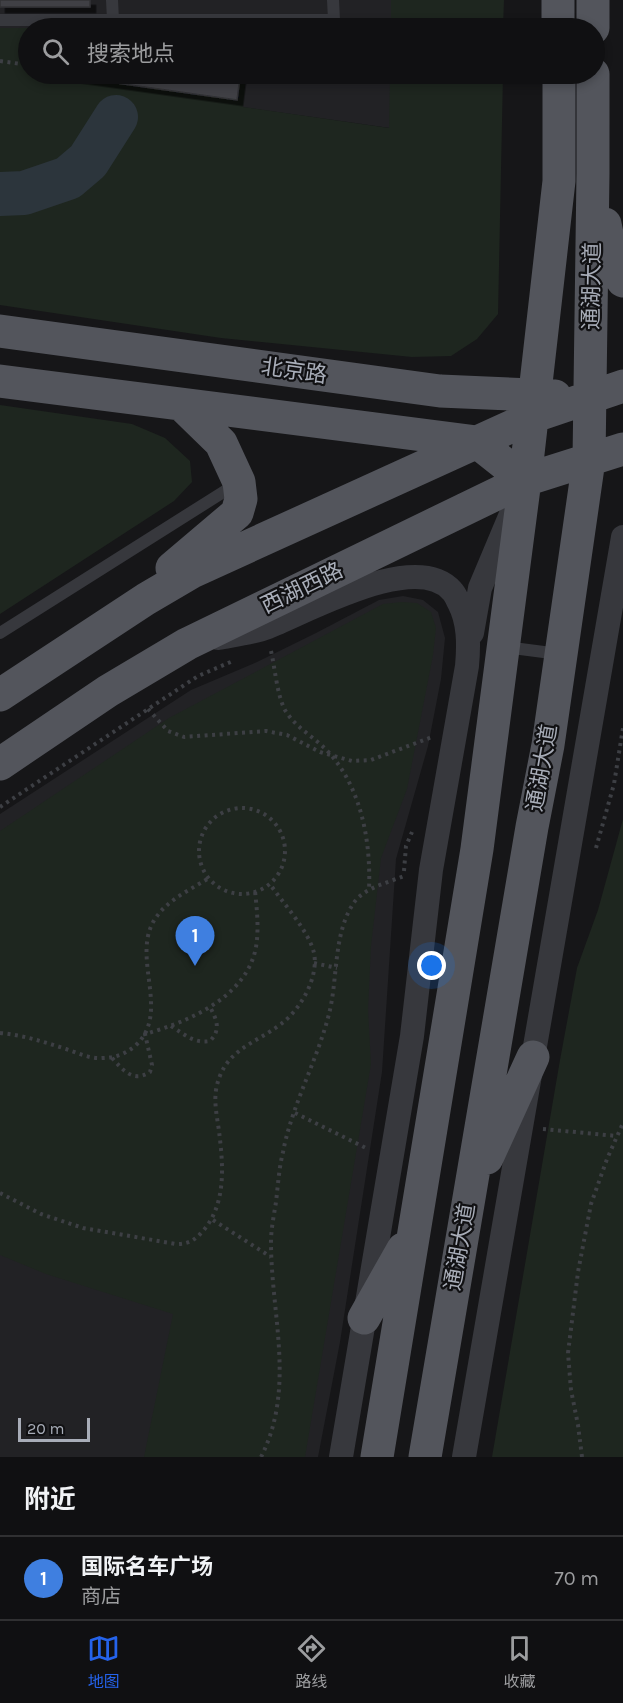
<!DOCTYPE html>
<html lang="zh">
<meta charset="utf-8">
<style>
body{margin:0;font-family:Karla,"Noto Sans SC",sans-serif;background:#19191b;color:#f1f3f6}
.scale{position:absolute;left:18px;bottom:15px;width:72px;box-sizing:border-box;padding-left:6px;border:3px solid #a8adb8;border-top:0;font-size:16px;line-height:21px;white-space:nowrap;color:#a8adb8;-webkit-text-stroke:4px #111113;paint-order:stroke}
.you{position:absolute;left:432px;top:966px;width:21px;height:21px;margin:-15px;border:4px solid #fff;border-radius:50%;background:#1a73e8;box-shadow:0 0 0 9px #1a73e833}
.badge{display:grid;place-items:center;width:39px;height:39px;border-radius:50%;background:#2563eb;color:#fff;font-size:20px;font-weight:700}
.pin{position:absolute;translate:-50% -50px;filter:drop-shadow(0 2px 3px #0008)}
.pin::after{content:'';position:absolute;top:32px;width:21px;height:18px;background:inherit;clip-path:polygon(0 0,100% 0,50% 100%)}
.list{margin:0;padding:0;list-style:none}
h2{display:flex;justify-content:space-between;align-items:center;height:78px;margin:0;padding:0 24px;font-size:26px}
h2 small{font-size:20px;font-weight:400;color:#9c9d9f}
.list li{display:grid;grid-template-columns:39px 1fr auto;gap:18px;align-items:center;box-sizing:border-box;height:84px;padding:0 24px;border-top:2px solid #303032}
.list b{display:block;font-size:22px;white-space:nowrap}
.list p{margin:0;font-size:20px;white-space:nowrap;color:#9c9d9f}
.list em{font-size:20px;font-style:normal;color:#9c9d9f}
.icon{flex:none;width:33px;height:33px;fill:none;stroke:currentColor;stroke-width:2;stroke-linecap:round;stroke-linejoin:round}
.map{position:relative;flex:none;width:623px;height:1457px;overflow:hidden}
.search{position:absolute;background:#101012;box-shadow:0 3px 9px #0003;left:18px;right:18px;top:18px;height:66px;display:flex;align-items:center;gap:15px;box-sizing:border-box;padding:0 21px;border-radius:33px;color:#9c9d9f;font-size:22px}
.sheet{height:162px;background:#101012}
nav{display:flex;justify-content:space-around;align-items:center;box-sizing:border-box;height:84px;border-top:2px solid #303032;background:#101012;font-size:16px;color:#9c9d9f}
nav a{display:grid;justify-items:center;gap:3px}
nav .on{color:#2563eb}
.map>svg:first-child{display:block}
.built{fill:#222225}
.green{fill:#1e261f}
.lines{fill:none;stroke-linecap:round;stroke-linejoin:round}
.river{stroke:#2c353c;stroke-width:44}
.building{fill:#404145;stroke:#303034;stroke-width:1.5;filter:url(#shadow)}
.path{stroke:#3d3f44;stroke-width:4;stroke-dasharray:3 4.5;stroke-linecap:butt}
.service{stroke:#37383d;stroke-width:12}
.minor{stroke:#37383d;stroke-width:24}
.primary{stroke:#53555c;stroke-width:33}
.labels{text-anchor:middle;dominant-baseline:central;stroke-width:4.5;stroke-linejoin:round;paint-order:stroke}
.street-label{font-size:22px;fill:#a8adb8;stroke:#111113}
</style>
<div class="map">
<svg width="623" height="1457" viewBox="0 0 623 1457">
<defs>
<filter id="shadow"><feDropShadow dx="5.5" dy="5.5" stdDeviation="0" flood-color="#0009"/></filter>
</defs>
<rect width="100%" height="100%" fill="#161618"/>
<path class="built" d="M0 0H391V28H28V74H390V128L0 73Z
M403 596 423 600 438 612 445 638 441 679 428 746 396 859 382 1072 340 1342 318 1457H0V814L191 690 257 662 316 633 379 600Z"/>
<path class="green" d="M391 0H504L503 28H391Z
M0 28H43H28V74H246L243 107 389 128 390 74H503L498 314 477 339 451 356 412 357 221 338 0 305Z
M0 405 132 424 165 438 190 461 192 482 174 501 0 614Z
M402 602 417 603 431 612 436 628 433 655 407 789 381 858 371 946 368 1010 371 1064 305 1457H144L173 1314 46 1274 0 1255V831L169 718 383 604Z
M623 819V1457H492L560 1060 577 968 598 910Z"/>
<g class="lines">
<path class="river" d="M0 194 24 193 68 178 88 161 116 117"/>
</g>
<path class="building" d="M0 0H90V7H0Z
M52 74H212L240 77 237 100Z"/>
<g class="lines">
<path class="path" d="M0 61 28 65
M271 651C275 668 277 695 285 710 296 729 317 738 331 755 362 791 371 843 369 890
M148 709 168 731 184 737 266 731 287 735 320 752 352 761 371 760 432 737
M0 807 198 676 233 661
M199 851a43 43 0 1 1 86 0a43 43 0 1 1-86 0Z
M596 848 614 784 623 728
M404 871 406 846 412 832
M314 963 337 968
M171 1026C184 1034 194 1044 210 1041 221 1030 217 1020 210 1007
M0 1033C23 1035 44 1042 66 1049 78 1053 90 1059 102 1058 115 1058 125 1054 135 1046 172 1013 130 957 155 919 167 900 190 890 209 878
M112 1058C123 1070 133 1083 150 1072L152 1065 145 1034C188 1022 247 997 256 947 259 929 257 910 255 891
M295 1113 368 1149
M543 1129 617 1136
M0 1193 41 1214 83 1228 176 1244C189 1244 195 1240 203 1231 227 1203 223 1164 219 1131 217 1117 214 1103 216 1090 223 1050 253 1045 281 1024 300 1010 319 978 314 953 309 931 282 902 270 884
M213 1220 271 1257
M261 1457C296 1388 271 1315 271 1242 271 1229 274 1215 276 1202 278 1185 279 1168 283 1152 292 1105 317 1061 329 1014 338 979 333 935 353 904 363 888 387 883 404 876
M582 1457 578 1425 571 1390 568 1353 578 1272 591 1204 607 1159 623 1123"/>
<path class="service" d="M112 0 113 20
M0 20H334L333 0
M0 633 236 484
M505 647 559 654"/>
<path class="minor" d="M472 633 480 588 514 507
M218 638C234 635 253 633 268 627 309 611 416 550 452 591 455 594 457 599 459 603 469 622 469 644 467 666L431 870 412 1036 341 1457
M464 1457 623 537"/>
<path class="primary" d="M558 0V28
M593 0V28
M605 224 614 268 623 281
M0 331 440 391 555 396
M0 381 477 442 525 480
M172 568 237 513 241 499 239 482 221 443 183 406
M0 695 146 599 192 572 532 417 623 386
M0 764 108 691 187 644 525 480 623 449
M487 1158 533 1057
M364 1318 403 1249
M377 1457 477 849 525 480 559 181V74
M425 1457 532 827 548 745 589 460 593 173V74"/>
</g>
<g class="labels">
<g class="street-label">
<text transform="translate(592 286) rotate(-89)">通湖大道</text>
<text transform="translate(294 371) rotate(8)">北京路</text>
<text transform="translate(302 588) rotate(-26)">西湖西路</text>
<text transform="translate(542 768) rotate(-80)">通湖大道</text>
<text transform="translate(460 1247) rotate(-80)">通湖大道</text>
</g>
</g>
</svg>
<div class="scale">20 m</div>
<div class="you"></div>
<div class="pin badge" style="left:195px;top:966px;background:#3f7fe0">1</div>
<div class="search"><svg class="icon" aria-label="search" viewBox="0 0 24 24"><circle cx="10" cy="10" r="6"/><path d="M15 15l6 6"/></svg>搜索地点</div>
</div>
<section class="sheet">
<h2>附近<small></small></h2>
<ul class="list">
<li><span class="badge" style="background:#3f7fe0">1</span><div><b>国际名车广场</b><p>商店</p></div><em>70 m</em></li>
</ul>
</section>
<nav>
<a class="on"><svg class="icon" aria-label="map" viewBox="0 0 24 24"><path d="M3 6l6-2 6 2 6-2v14l-6 2-6-2-6 2zM9 4v14M15 6v14"/></svg>地图</a>
<a><svg class="icon" aria-label="directions" viewBox="0 0 24 24"><path d="M12 3l9 9-9 9-9-9zM9 14v-3h6M13 9l2 2-2 2"/></svg>路线</a>
<a><svg class="icon" aria-label="saved" viewBox="0 0 24 24"><path d="M7 4h10v16l-5-4-5 4z"/></svg>收藏</a>
</nav>
